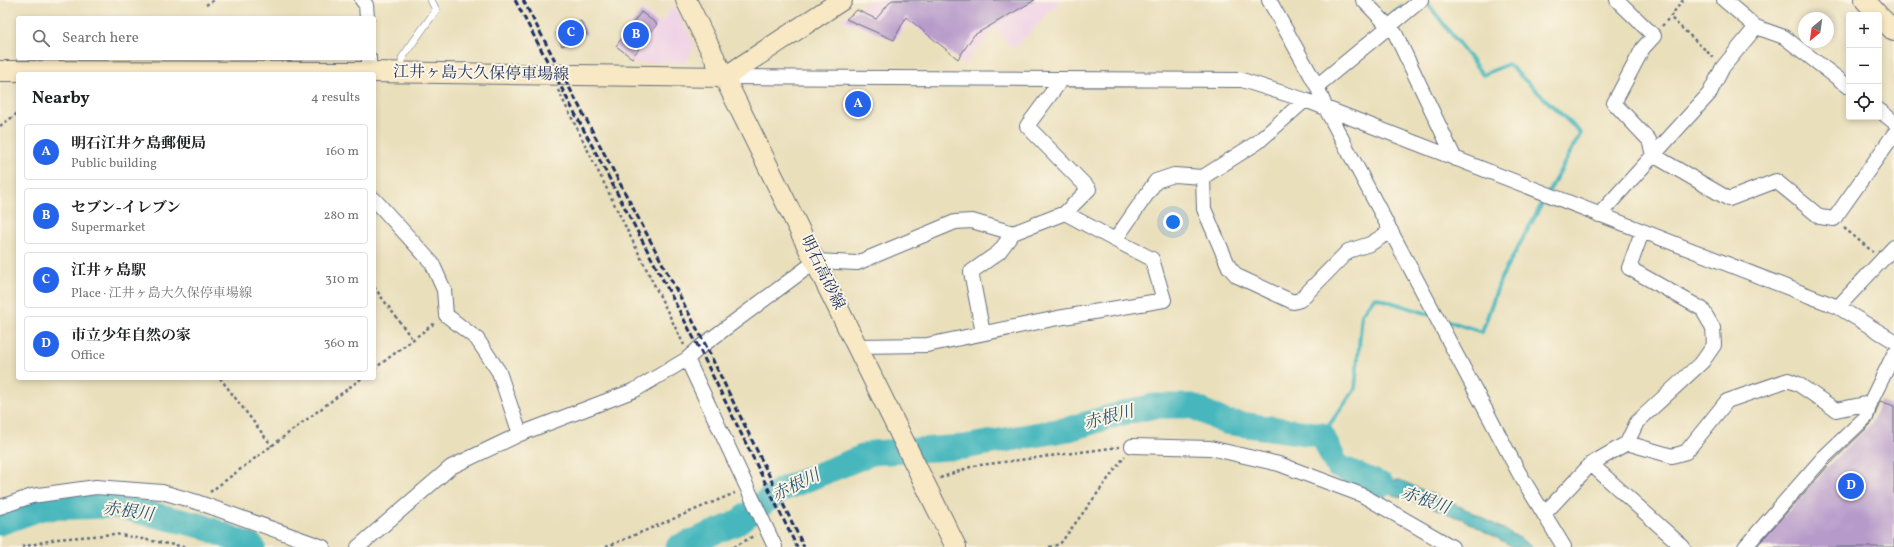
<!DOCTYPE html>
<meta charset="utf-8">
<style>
body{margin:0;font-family:Vollkorn,"Noto Serif JP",serif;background:#f2f2f2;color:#202124}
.controls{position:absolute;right:12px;top:12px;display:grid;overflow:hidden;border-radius:4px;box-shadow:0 2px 6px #0003}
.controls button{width:36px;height:36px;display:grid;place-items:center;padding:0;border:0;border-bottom:1px solid #e0e0e0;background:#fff;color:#202124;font:20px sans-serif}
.compass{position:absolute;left:1798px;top:12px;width:36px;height:36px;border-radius:50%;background:#fff;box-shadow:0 2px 6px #0003;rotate:209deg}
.you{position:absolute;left:1173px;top:222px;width:14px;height:14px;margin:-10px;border:3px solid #fff;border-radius:50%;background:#1a73e8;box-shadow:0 0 0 6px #1a73e833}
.badge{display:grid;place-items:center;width:26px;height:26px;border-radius:50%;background:#2563eb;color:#fff;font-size:13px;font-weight:700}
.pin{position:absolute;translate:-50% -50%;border:2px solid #fff;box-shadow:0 1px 4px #0006}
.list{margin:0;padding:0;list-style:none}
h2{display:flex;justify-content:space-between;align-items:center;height:52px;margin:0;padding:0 16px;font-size:17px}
h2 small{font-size:13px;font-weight:400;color:#757577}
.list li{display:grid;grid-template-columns:26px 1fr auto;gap:12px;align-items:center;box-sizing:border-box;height:56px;margin:0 8px 8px;padding:0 8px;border:1px solid #e0e0e0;border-radius:4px}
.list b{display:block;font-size:15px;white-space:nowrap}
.list p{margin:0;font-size:13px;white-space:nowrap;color:#757577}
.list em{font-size:13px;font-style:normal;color:#757577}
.icon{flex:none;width:22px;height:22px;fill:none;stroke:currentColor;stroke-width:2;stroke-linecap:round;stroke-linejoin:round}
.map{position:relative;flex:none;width:1894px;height:547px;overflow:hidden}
.search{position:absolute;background:#fff;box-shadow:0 2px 6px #0003;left:16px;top:16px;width:360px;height:44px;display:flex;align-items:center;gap:10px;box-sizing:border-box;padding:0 14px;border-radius:4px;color:#757577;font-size:15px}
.panel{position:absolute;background:#fff;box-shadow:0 2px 6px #0003;left:16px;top:72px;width:360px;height:308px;border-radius:4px}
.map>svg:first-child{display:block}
.built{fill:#efd0e7}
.water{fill:url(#water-ripples);stroke:#31738e}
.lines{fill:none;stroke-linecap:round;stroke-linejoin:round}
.stream{stroke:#47b7bd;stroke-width:4}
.river{stroke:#47b7bd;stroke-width:25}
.building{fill:#b69aca}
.service-casing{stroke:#636d7f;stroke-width:8}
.minor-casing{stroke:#636d7f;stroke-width:16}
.secondary-casing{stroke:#636d7f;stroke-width:22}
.path{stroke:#636d7f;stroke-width:2.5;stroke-dasharray:3 3;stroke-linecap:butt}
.service{stroke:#fff;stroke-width:7}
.minor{stroke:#fff;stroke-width:14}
.secondary{stroke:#f8e8c3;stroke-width:20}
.rail{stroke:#1b2f5e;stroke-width:3;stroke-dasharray:6 3;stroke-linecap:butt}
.labels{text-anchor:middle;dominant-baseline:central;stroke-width:4;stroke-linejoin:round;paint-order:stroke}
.street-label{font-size:16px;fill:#1b2f5e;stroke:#fcf5e5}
.water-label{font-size:17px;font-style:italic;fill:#28587a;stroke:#fcf5e5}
</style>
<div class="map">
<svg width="1894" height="547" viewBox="0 0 1894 547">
<defs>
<pattern id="water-ripples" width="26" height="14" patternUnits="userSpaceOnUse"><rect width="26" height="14" fill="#47b7bd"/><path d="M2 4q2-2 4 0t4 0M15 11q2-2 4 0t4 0" fill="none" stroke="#3a959d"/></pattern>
</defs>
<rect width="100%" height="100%" fill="#fcf5e5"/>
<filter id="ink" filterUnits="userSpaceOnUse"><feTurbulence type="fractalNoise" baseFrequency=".025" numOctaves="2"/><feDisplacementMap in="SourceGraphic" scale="8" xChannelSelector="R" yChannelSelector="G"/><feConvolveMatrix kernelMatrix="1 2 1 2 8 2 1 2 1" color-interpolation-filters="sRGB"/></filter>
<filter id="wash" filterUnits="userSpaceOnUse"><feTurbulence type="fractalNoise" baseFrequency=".012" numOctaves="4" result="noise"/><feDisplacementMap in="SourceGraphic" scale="16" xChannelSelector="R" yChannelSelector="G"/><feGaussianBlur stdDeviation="0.9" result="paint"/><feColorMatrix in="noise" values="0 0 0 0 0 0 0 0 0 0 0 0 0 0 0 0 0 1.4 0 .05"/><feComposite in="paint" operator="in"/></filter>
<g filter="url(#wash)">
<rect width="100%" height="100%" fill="#e9dfbb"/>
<path class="built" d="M870 0H1062L1014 49 994 29 964 65 909 22 895 41 840 20Z
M674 5 695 46 686 62 633 63 613 48 643 9 660 23Z"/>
<path class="water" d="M1349 471 1384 481 1400 480 1470 511 1518 537 1532 547H1513L1462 519 1409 499 1385 493Z"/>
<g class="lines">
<path class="stream" d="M1425 0 1483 75 1508 64 1581 133 1501 278 1482 332 1442 319
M1385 17 1386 19 1402 7
M1322 435 1355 389 1362 314 1375 297 1431 315"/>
<path class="river" d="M0 523 42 508 115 506 202 526 253 547
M678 547 735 524 781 490 872 453 964 447 1069 429 1123 413 1154 406H1192L1225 422 1322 435 1337 466 1382 485"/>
</g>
<g id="blocks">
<path class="building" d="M892 0H1035L974 35 958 59 906 17 894 40 846 19 857 10 876 19Z
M641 12 657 24 632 58 616 46Z
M581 21 587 34 562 46 556 33Z
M1880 401 1894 406V547H1756L1829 465 1872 423Z"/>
</g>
</g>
<g filter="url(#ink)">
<use href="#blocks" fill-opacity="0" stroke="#636d7f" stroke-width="1"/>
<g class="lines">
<g class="service-casing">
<path id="service" d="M402 71V58L436 10 431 0"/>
</g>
<g class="minor-casing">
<path id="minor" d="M362 0 366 5 367 18
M1269 0 1317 86 1326 109 1519 473 1564 547
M1363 0 1395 33 1455 159
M1617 0 1654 36 1643 48 1614 103 1649 140 1653 155 1729 199 1776 181 1820 217 1834 219 1894 134
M1724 0 1756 27 1784 37 1849 87
M369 58V72
M725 77 1242 80 1305 100 1838 307 1894 247
M1062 79 1027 126 1089 189 1065 213
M1317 86 1421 0
M1879 110 1894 122
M1203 177 1204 209 1229 267 1237 276 1293 302 1300 300 1348 251 1370 244 1391 231
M374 199 432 263 444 290 446 315 477 339 499 372 520 434
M1599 215 1709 94 1723 67 1756 27
M1838 307 1894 341
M983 333 971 272 999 252 1013 233
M857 346 927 345 1058 318 1164 300 1152 259 1115 240
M687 359 775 547
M1627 443 1672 456 1686 452 1727 401 1788 380 1798 384 1836 410 1870 403
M1132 446 1210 448 1279 464 1362 495 1452 547
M1591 464 1627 443 1637 422 1703 361 1714 345 1713 328 1702 309 1629 268 1642 232
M0 507 32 496 96 487 162 492 197 502 323 547
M1544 514 1591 464 1683 547
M358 547 451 467 520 434 635 390 687 359 699 348 816 261 857 263 955 222 972 221 1013 233 1065 213 1115 240 1156 181 1174 175 1203 177 1258 142 1305 100
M1745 547 1823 458 1866 417 1870 403 1894 354"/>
</g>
<g class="secondary-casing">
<path id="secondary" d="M686 0 956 547
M1865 0 1878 15
M1879 16 1894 31
M0 71 369 72 725 77 842 0"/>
</g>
<path class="path" d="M1683 0 1670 17 1714 58
M206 5 214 0
M1662 26 1670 17
M558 90 684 345
M0 126 18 113
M1844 228 1873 252
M374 287 413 340
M374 369 436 322
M220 378 272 446
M940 478 973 466 1119 447
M210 492 362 378
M22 547 57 539 115 534 185 547
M606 547 735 493
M734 547 755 535
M1049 547 1060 544 1125 456"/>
<use href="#service" class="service"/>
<use href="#minor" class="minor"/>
<use href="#secondary" class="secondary"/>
<path class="rail" d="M515 0 699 348 797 547
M523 0 705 344 804 547"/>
</g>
</g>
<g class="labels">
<g class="street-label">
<text transform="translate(481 74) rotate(1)">江井ヶ島大久保停車場線</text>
<text transform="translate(822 273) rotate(64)">明石高砂線</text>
</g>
<g class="water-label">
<text transform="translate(1109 418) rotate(-15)">赤根川</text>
<text transform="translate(796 486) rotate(-26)">赤根川</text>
<text transform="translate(1425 501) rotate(19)">赤根川</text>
<text transform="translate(128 512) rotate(8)">赤根川</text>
</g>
</g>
</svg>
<div class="controls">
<button>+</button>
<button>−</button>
<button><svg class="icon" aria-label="locate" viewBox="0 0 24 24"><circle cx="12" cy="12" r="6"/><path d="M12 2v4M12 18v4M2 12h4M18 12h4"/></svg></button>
</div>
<svg class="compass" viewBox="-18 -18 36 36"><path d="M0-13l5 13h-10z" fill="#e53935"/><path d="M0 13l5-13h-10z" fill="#757577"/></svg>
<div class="you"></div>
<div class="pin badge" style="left:858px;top:104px">A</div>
<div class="pin badge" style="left:636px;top:35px">B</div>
<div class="pin badge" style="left:571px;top:33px">C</div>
<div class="pin badge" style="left:1851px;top:486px">D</div>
<div class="search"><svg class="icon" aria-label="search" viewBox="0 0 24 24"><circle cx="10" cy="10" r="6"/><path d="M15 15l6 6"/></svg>Search here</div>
<section class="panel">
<h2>Nearby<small>4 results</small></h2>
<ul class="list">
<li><span class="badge">A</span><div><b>明石江井ケ島郵便局</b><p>Public building</p></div><em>160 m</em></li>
<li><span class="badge">B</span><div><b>セブン-イレブン</b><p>Supermarket</p></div><em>280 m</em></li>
<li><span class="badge">C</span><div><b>江井ヶ島駅</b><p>Place · 江井ヶ島大久保停車場線</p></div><em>310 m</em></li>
<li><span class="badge">D</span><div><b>市立少年自然の家</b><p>Office</p></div><em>360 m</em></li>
</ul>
</section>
</div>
